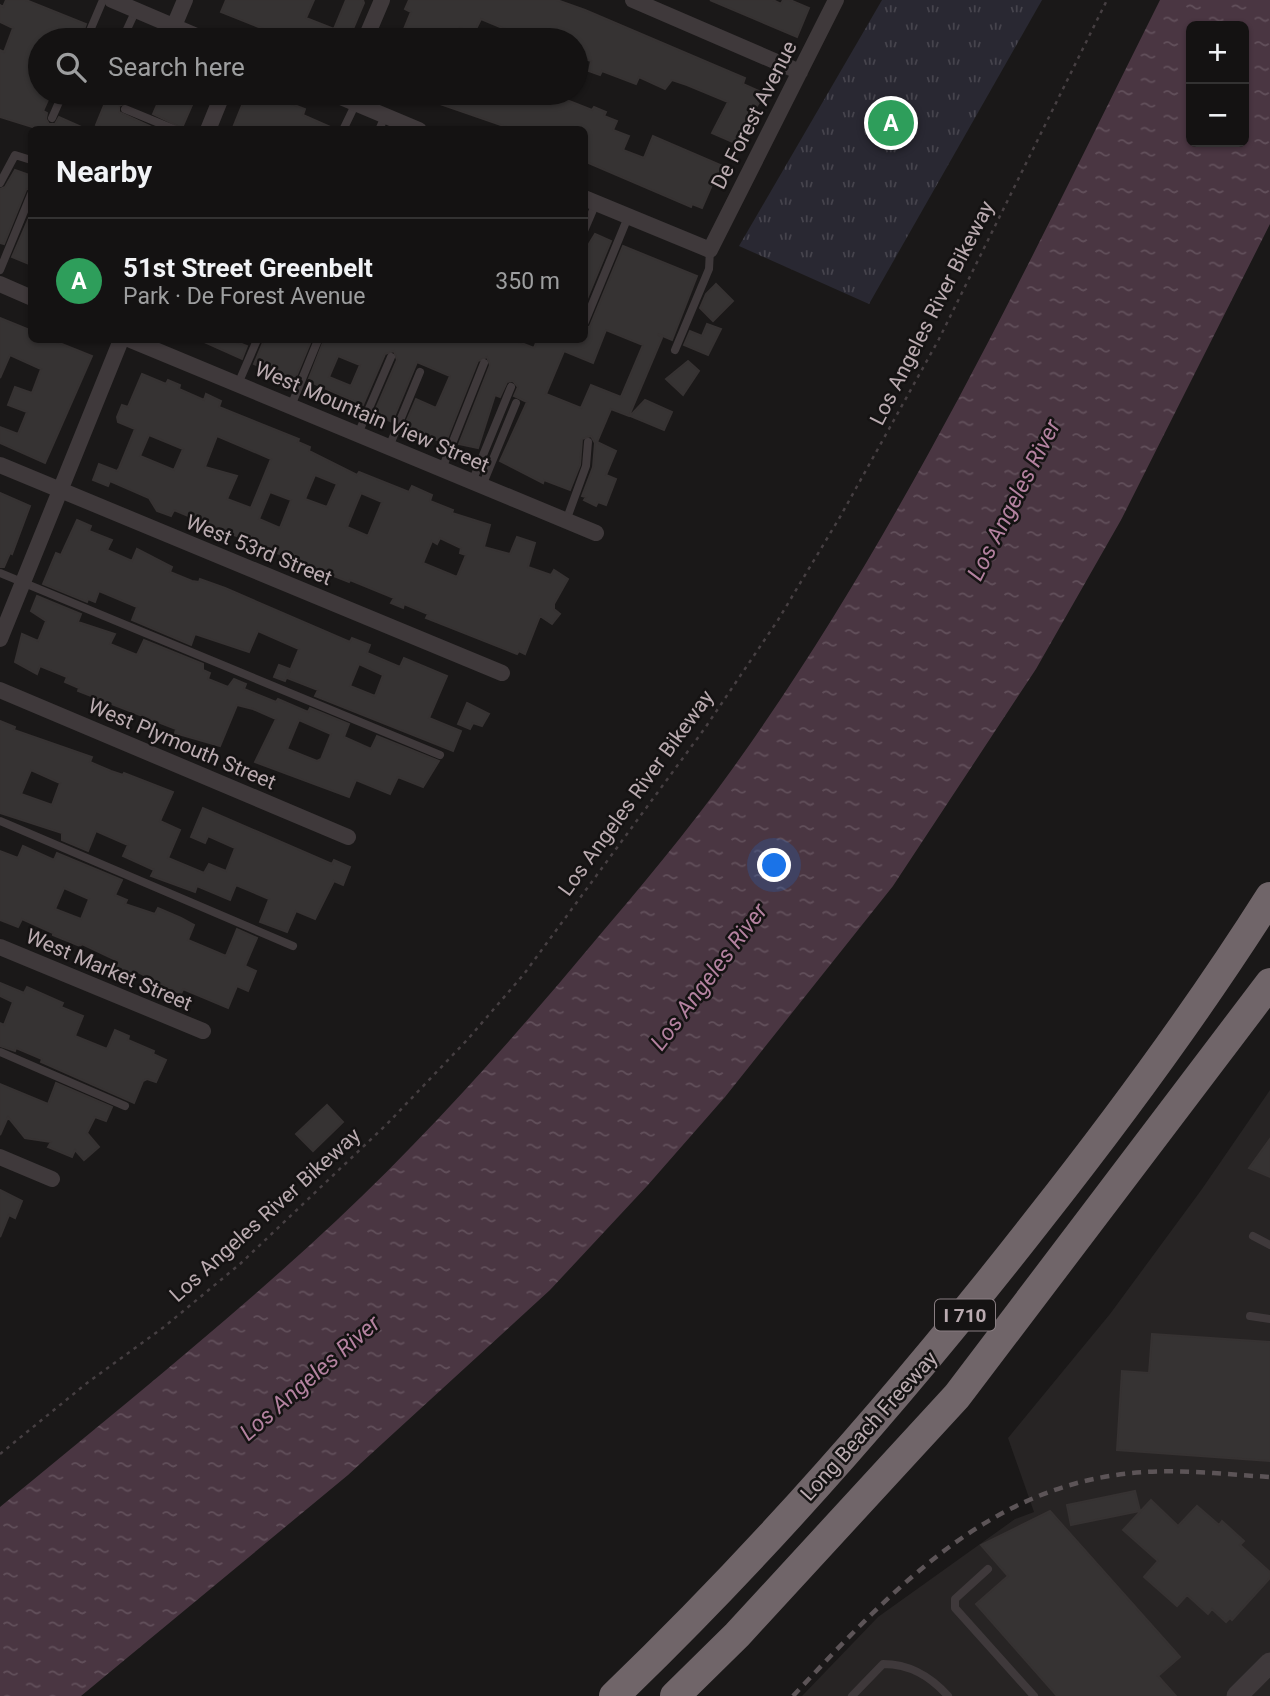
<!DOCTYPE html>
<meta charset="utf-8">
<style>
body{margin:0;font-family:Roboto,sans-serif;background:#1d1b1b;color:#f1f3f6}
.controls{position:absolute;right:21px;top:21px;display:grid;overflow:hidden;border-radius:10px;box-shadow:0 2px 5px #0004}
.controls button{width:63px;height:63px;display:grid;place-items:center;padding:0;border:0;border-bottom:2px solid #333232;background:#141212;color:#f1f3f6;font:35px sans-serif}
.you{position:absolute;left:775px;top:866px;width:24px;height:24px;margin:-18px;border:5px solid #fff;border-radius:50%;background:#1a73e8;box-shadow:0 0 0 10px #1a73e833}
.badge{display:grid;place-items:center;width:46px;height:46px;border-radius:50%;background:#7c3aed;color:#fff;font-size:23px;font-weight:700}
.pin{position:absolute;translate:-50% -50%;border:4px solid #fff;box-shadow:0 2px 7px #0006}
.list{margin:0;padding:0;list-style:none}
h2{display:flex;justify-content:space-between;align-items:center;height:91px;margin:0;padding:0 28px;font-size:30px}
h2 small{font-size:23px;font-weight:400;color:#9d9e9f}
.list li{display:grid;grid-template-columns:46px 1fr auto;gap:21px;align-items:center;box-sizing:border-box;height:126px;padding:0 28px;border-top:2px solid #333232}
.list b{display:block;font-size:26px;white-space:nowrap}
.list p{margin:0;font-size:23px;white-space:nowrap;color:#9d9e9f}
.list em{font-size:23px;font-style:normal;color:#9d9e9f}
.icon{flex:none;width:38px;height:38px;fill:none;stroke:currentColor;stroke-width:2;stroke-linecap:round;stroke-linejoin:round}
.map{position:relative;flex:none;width:1270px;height:1696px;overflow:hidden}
.search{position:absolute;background:#141212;box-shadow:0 2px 5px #0004;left:28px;top:28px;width:560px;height:77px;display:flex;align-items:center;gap:18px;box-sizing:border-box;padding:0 24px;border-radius:38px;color:#9d9e9f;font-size:26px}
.panel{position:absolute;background:#141212;box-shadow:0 2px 5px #0004;left:28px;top:126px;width:560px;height:217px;border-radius:10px}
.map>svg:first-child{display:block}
.built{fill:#272424}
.grass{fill:url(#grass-tufts)}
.water{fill:url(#water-ripples);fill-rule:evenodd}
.building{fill:#363333;stroke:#363232;stroke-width:2;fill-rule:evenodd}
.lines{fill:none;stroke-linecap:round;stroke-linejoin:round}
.path{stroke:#463f42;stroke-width:2.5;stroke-dasharray:3.5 5;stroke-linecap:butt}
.service{stroke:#3f393b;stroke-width:8}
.minor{stroke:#3f393b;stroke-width:16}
.tertiary{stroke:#3f393b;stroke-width:21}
.motorway{stroke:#706569;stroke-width:30}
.rail{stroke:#5c5457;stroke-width:4.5;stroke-dasharray:9 7;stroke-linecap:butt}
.labels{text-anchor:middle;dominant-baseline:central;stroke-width:5;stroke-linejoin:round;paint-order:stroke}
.shield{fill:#151313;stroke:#887d81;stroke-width:2}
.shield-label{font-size:19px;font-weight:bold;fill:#baabb0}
.street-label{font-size:21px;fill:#baabb0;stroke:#151313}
.water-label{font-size:23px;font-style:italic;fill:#b482a0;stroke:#151313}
</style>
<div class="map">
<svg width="1270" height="1696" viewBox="0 0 1270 1696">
<defs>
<pattern id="grass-tufts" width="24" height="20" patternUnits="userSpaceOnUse" patternTransform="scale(1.75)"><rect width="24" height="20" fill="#292832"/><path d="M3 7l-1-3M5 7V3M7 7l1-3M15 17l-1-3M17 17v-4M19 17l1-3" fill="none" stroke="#46444d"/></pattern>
<pattern id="water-ripples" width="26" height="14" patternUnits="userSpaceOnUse" patternTransform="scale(1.75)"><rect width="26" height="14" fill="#4a3642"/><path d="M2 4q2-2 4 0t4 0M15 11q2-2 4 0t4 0" fill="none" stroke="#62505b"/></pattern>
</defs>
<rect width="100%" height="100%" fill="#1a1818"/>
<path class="built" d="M1270 1090V1696H802L878 1617 1015 1519 1034 1512 1008 1438 1110 1314 1202 1189Z"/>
<path class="grass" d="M882 0H1042L869 304 739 246Z"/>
<path class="water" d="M1160 0H1270V224L1121 520 1036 669 893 886 725 1097 647 1186 550 1290 348 1475 81 1696H0V1507C104 1421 210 1336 310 1245 410 1154 501 1053 588 949 638 890 688 831 733 768 904 529 1029 262 1160 0ZM1191 26H1244V142H1191Z"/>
<path class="building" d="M6 0H26L86 24 80 40H40V93H51L43 111 47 113 46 119 49 124H55L59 117 88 130H42L0 117V50L4 52 13 28 0 22V5L3 7Z
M226 0H314L306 18 334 29 346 0H363L364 3 350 36 355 40H291L221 12Z
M409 0H557L585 10 745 78 743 84 759 91 758 96 762 98 743 128 751 132 744 147 712 133 728 102 687 85 672 80 665 89 639 77 636 84 602 71 600 75 589 71 591 61 576 56V40H531L481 19 474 33 460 28 454 40H422L424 37 404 29 411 12 405 9Z
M710 0H773L781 4 783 0H790L809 8 797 37Z
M98 29 116 37V40H93Z
M82 93H131L126 103 119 106V112L158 130H107L96 125 105 103Z
M162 93 192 105 182 128 153 114Z
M247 93H273L271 96 305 109 303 115 337 130H232Z
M438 93H515L526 97 528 93H549L592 110 594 107 606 112 604 116 617 121 613 130 629 136 623 150 644 158 653 136 725 167 719 180 715 178 702 208 692 204 691 207 584 161V130H515L434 102Z
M15 170 32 176V186L26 190 4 244 0 243V189L5 187Z
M32 211V257L29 264 12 257Z
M595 234 611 241 584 306V252Z
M623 246 697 276 672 340 658 334 662 338 629 416 611 409 597 442 616 451 606 475 616 479 606 505 598 502 596 506 584 500 586 497 582 496 593 467 595 443 591 436 582 439 580 465 570 490 544 480 543 483 500 461 527 402 514 396 518 387 513 381 507 382 500 397 495 395 478 448 459 444 490 365 487 357 478 361 447 439 442 442 404 427 416 399 436 408 450 376 417 362 392 422 377 415 375 411 397 360 394 351 385 354 363 405 308 381 324 340H514L534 348 537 340H576L584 343V330L590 326ZM606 330 643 345 621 397 591 385 581 408 546 394 564 351 593 363ZM338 356 360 365 351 386 329 377Z
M716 284 733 301 713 321 700 308 706 294Z
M0 318 32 331V340H52L92 356 45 463 0 443V427L18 434 27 412 8 405 15 387 32 393 41 369 10 355 0 378Z
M707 324 721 329 708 355 684 345 690 331 702 336Z
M200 340H232L247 346 242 359Z
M264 340 311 341 294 382 254 364Z
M688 361 699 371 683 395 666 379Z
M142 374 166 384 168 380 180 385 179 389 204 400 206 394 221 401 219 407 299 439 298 442 310 447 309 451 357 475 359 472 409 492 412 486 432 495 430 501 453 510 452 513 490 525 484 547 510 554 517 537 535 543 528 567 551 575 554 570 568 579 554 604V609L560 614 552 624 540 616 525 654 519 651 517 654 426 618 428 614 404 604 403 608 391 603 394 598 350 580 349 582 298 562 297 565 281 559 282 555 174 510 171 516 157 511 149 498 110 481 108 486 93 480 99 464 117 471 119 468 135 429 118 422 117 417 122 405 128 407ZM149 435 183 449 174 470 140 456ZM217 436 271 459 251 508 227 499 237 476 205 467ZM315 475 337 484 327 507 305 499ZM270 492 291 500 280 528 259 519ZM361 493 382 502 368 536 347 527ZM440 538 461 548 460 553 466 555 457 577 423 563 432 541 437 544Z
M645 400 672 412 664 430 630 416Z
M0 493 30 506 12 554 10 553 4 567H0Z
M77 520 91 526 89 531 112 540 107 550 132 561 137 549 172 567 170 572 192 581 199 582 200 579 225 588 350 642 352 638 370 645 367 653 400 667 404 658 447 676 429 718 461 731 453 751 315 696 318 690 287 678 299 649 258 631 249 652 195 634 191 645 132 620 137 607 99 591 95 602 88 599 87 602 43 584 56 553 61 555ZM359 664 383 675 375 696 350 686Z
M37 596 81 614 78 622 115 634 110 644 137 655 144 640 203 664V670L210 673 208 679 228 687 234 679 246 684 244 689 276 702 278 699 308 712 310 708 349 724 344 737 371 749 377 736 439 761 423 787 398 777 390 794 356 780 349 797 255 762 276 719 253 709 237 705 220 746 175 733 176 729 78 691 79 688 65 682 67 677 40 666 37 674 15 662 22 634 38 641 46 621 31 611ZM299 720 331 734 321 759 317 761 287 749Z
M279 665 290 669 285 681 274 677Z
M467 703 489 714 482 726 473 723 470 729 458 724Z
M0 721 15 727 14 730 92 757 90 762 111 771 123 775 124 773 173 792 160 821 180 830 168 858 204 873 209 864 226 871 235 848 208 836 205 843 191 837 203 808 332 864 334 860 350 867 343 885 334 881 315 919 296 911 287 932 260 922 269 899 236 885 230 900 197 886 195 892 151 876 154 870 123 856 128 845 96 831 88 851 62 840V833L0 813ZM31 770 60 783 52 805 21 794Z
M23 846 54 860 57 853 122 880 115 895 127 900 125 904 155 914 158 908 181 918 194 925 188 940 226 956 237 929 257 938 245 966 256 971 248 991 237 986 228 1008 183 989 181 994 136 971 133 979 114 971 118 961 82 944 80 946 53 935V933L22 919 18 927 0 920V851L18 858ZM64 888 89 899 81 919 55 909Z
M0 983 24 993 27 987 63 1003 61 1007 83 1016 75 1036 107 1049 115 1030 129 1036 128 1040 154 1051 153 1054 166 1060 156 1082 147 1079 143 1081 134 1103 41 1062 42 1059 16 1048 15 1051 0 1046V1023L4 1025 13 1002 0 996Z
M56 1083 112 1107 106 1121 95 1117 87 1133 99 1147 84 1160 75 1150 72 1157 48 1147 51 1142 25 1138 8 1117 0 1135V1084L48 1104Z
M327 1105 343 1122 313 1151 296 1134Z
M1270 1139V1177L1249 1168Z
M0 1190 22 1201 15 1218 9 1215 0 1237Z
M1152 1334 1270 1342V1461L1117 1450 1122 1371 1149 1373Z
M1135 1491 1140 1511 1071 1525 1067 1505Z
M1151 1500 1178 1526 1197 1506 1219 1525 1222 1521 1244 1541 1240 1545 1270 1572V1578L1232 1620 1230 1618 1226 1622 1212 1609 1208 1614 1187 1595 1177 1606 1144 1577 1158 1561 1123 1530Z
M1050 1511 1180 1657 1158 1676 1176 1696H1057L976 1604 1008 1576 981 1545Z"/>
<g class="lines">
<path class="path" d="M0 1454 87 1383 164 1327 240 1264 387 1124 468 1039 524 974 705 728 778 620 840 517 939 339 1107 0"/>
<path class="service" d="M86 40 103 0
M122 40 136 10
M125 109 176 130
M52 118 63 93
M343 130 356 103
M379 130 385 116
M0 183 15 155 31 160
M584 231 596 203
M0 270 32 192
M584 324 628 217
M675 350 709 269 710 250
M238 384 257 340
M291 406 318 340
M358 434 391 357
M389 447 420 372
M442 469 484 363
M472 482 511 387
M482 486 516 403
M566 521 586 466 588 442
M0 573 440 755
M0 821 293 946
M0 1052 125 1106
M1253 1236 1270 1245
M1250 1316 1270 1319
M988 1569 955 1599V1608L1034 1696
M852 1696 883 1664C910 1664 930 1676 948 1696"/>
<path class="minor" d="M112 0 206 40
M633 0 800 72
M174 26 185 0
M365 40 382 0
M331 93 419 130
M208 130 223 93
M584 198 710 250 836 0
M0 284 32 298
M131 340 596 533
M0 465 502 673
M0 639 121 340
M0 690 348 837
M0 947 203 1031
M0 1157 52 1179"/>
<path class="tertiary" d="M1237 1696 1270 1663"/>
<path class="motorway" d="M614 1696C768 1548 908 1387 1039 1219 1121 1115 1199 1009 1270 897
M675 1696 737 1635 957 1396 1270 983"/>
<path class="rail" d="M793 1696C884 1599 977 1495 1116 1475 1166 1467 1219 1474 1270 1477"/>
</g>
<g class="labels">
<rect class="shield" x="935" y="1299.5" width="60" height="31" rx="5"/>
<g class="shield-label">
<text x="965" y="1315">I 710</text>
</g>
<g class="street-label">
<text transform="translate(754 115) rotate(-63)">De Forest Avenue</text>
<text transform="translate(932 313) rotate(-63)">Los Angeles River Bikeway</text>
<text transform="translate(372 417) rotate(23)">West Mountain View Street</text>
<text transform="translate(259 550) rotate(22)">West 53rd Street</text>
<text transform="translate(182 744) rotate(23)">West Plymouth Street</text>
<text transform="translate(636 793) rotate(-54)">Los Angeles River Bikeway</text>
<text transform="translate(109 970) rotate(23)">West Market Street</text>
<text transform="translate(265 1215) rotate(-42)">Los Angeles River Bikeway</text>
<text transform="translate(869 1426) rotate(-48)">Long Beach Freeway</text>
</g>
<g class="water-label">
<text transform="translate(1014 500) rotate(-63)">Los Angeles River</text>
<text transform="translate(709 977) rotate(-53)">Los Angeles River</text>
<text transform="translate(310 1378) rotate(-41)">Los Angeles River</text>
</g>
</g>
</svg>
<div class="controls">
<button>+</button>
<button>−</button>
</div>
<div class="you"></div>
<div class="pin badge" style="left:891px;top:123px;background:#2e9e5b">A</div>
<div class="search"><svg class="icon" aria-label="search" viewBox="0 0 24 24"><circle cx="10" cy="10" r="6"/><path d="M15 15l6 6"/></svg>Search here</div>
<section class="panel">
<h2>Nearby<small></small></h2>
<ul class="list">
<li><span class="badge" style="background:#2e9e5b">A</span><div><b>51st Street Greenbelt</b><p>Park · De Forest Avenue</p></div><em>350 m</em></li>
</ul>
</section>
</div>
